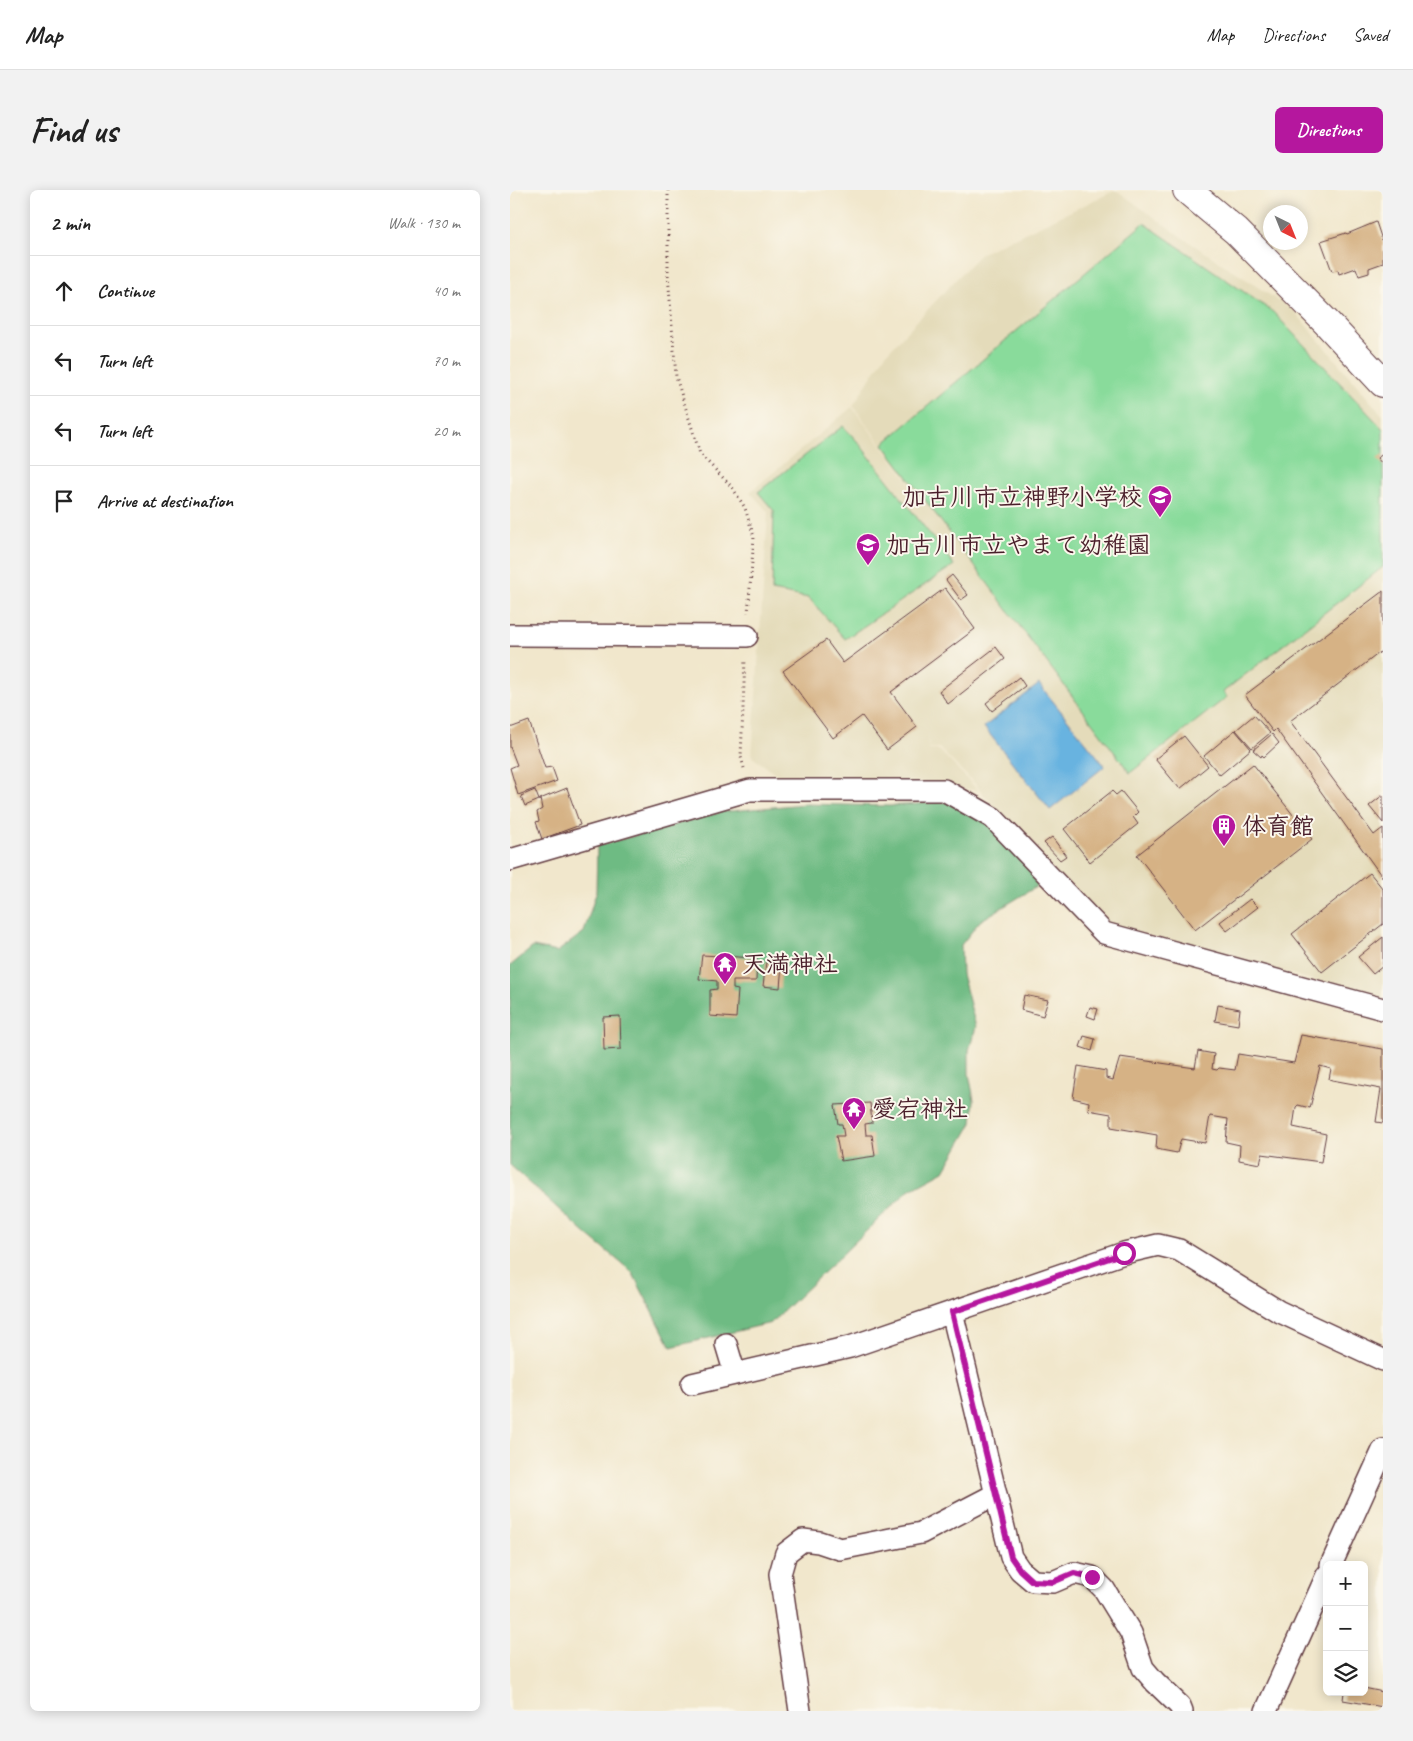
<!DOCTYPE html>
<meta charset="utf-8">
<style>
body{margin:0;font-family:Caveat,"Klee One",sans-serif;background:#f2f2f2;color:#222}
.controls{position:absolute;right:15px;bottom:15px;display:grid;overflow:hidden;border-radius:8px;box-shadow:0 2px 12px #0003}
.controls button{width:45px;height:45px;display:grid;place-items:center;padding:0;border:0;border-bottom:1px solid #e0e0e0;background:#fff;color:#222;font:25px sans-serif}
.compass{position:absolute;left:753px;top:15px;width:45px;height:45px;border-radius:50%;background:#fff;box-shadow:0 2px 12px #0003;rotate:137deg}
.stop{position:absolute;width:15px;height:15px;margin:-11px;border:4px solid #b5179e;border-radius:50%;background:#fff}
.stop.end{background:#b5179e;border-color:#fff;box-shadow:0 1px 5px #0008}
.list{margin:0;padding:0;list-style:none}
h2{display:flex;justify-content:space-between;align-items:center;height:65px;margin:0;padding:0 20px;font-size:21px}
h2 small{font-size:16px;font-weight:400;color:#767676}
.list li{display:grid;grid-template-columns:32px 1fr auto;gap:15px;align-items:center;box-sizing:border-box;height:70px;padding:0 20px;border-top:1px solid #e0e0e0}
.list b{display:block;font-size:19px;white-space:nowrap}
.list em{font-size:16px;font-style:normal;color:#767676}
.icon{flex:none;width:28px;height:28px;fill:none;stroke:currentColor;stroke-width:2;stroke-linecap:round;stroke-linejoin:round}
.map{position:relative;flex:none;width:873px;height:1521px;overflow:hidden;border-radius:8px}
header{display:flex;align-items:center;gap:30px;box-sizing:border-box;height:70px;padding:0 25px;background:#fff;border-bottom:1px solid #e0e0e0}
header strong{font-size:24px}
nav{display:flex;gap:28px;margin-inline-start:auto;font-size:18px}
.intro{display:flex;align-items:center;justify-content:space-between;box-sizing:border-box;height:120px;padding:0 30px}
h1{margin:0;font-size:35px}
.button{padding:12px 22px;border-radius:8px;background:#b5179e;color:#fff;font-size:18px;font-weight:700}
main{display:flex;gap:30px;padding:0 30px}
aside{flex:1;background:#fff;border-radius:8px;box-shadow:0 2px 12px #0003}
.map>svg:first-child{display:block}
.built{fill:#e4dbba}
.green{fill:#89db9b;stroke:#6a7d63}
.forest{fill:#6ebb83;stroke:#5c6d57}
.water{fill:#67b3e0;stroke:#586986}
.building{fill:#d6b285}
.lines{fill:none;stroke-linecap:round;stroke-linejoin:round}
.minor-casing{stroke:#633d43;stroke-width:24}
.secondary-casing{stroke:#633d43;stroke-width:30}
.path{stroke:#633d43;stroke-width:3;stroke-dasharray:1 4;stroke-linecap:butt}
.minor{stroke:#fff;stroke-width:21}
.secondary{stroke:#fff;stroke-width:28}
.route{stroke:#b5179e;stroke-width:6}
.labels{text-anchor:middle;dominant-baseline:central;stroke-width:4;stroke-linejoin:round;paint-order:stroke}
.poi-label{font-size:24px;font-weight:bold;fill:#4a1f2b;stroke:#fbf7ec;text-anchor:start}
</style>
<header>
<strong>Map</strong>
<nav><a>Map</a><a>Directions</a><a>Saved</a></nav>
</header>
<div class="intro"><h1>Find us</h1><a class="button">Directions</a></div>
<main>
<aside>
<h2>2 min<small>Walk · 130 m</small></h2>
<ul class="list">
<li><svg class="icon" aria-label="ahead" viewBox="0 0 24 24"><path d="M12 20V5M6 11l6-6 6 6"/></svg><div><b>Continue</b></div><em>40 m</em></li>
<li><svg class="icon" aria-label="left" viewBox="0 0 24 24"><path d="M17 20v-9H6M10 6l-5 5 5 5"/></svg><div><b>Turn left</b></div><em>70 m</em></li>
<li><svg class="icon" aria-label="left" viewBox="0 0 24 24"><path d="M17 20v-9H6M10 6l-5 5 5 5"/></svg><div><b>Turn left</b></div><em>20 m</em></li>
<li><svg class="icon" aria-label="arrive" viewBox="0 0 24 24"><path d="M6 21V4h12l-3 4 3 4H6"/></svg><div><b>Arrive at destination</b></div></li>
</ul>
</aside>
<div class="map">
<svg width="873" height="1521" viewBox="0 0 873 1521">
<rect width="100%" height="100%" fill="#fbf7ec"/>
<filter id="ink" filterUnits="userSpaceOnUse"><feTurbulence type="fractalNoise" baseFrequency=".02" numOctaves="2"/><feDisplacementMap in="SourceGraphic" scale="10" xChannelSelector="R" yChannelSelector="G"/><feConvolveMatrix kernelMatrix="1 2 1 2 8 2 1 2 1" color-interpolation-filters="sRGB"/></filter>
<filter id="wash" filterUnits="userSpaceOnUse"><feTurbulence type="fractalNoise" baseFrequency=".0096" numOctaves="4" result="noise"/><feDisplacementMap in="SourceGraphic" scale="20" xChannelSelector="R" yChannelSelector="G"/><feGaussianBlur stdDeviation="1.12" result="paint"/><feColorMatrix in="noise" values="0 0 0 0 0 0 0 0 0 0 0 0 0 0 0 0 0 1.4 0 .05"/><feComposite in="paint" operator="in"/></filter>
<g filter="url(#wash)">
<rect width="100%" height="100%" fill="#f1e7cc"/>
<path class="built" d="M606 0 673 48 784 121 873 226V809L603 736 581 721 471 602 466 595 429 558H419V542L418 559 429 560 469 601 415 592 271 587 242 567 258 322 240 302 342 217 426 328 343 216 375 165 470 64Z"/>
<path class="green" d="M634 33 763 122 873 239V377L713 502 717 507 620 583 373 254Z
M333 236 347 251 444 375 335 449 299 408 262 401 264 321 248 302Z"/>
<path class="forest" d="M448 611 463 613 534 692 470 731 451 755 452 784 466 837 459 860V884L464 910 462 933 434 981 399 1000 261 1133 161 1157 122 1082 76 1044 0 975V776L23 757 47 762 74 742 86 703 87 656 211 622 294 614 380 616Z"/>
<path class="water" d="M529 494 595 576 540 620 474 537Z"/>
<g id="blocks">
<path class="building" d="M866 32 873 53V73L859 78V83L849 86 846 78 829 84 828 80 822 81 811 51 836 43 837 44Z
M873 264V275L867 268Z
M442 385 458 405 451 410 436 390Z
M435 398 465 439 381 502 407 537 377 560 352 526 323 548 273 481 316 450 333 473Z
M873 401V460L780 531 864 645 873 638V688L766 539 763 542 735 505Z
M486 457 495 469 438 514 429 501Z
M509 487 515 496 482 521 476 513Z
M744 525 760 543 742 558 726 540Z
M19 531 35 578 42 577 47 591 8 605 0 578 7 575 0 557V538Z
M725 540 741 559 710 585 694 566Z
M762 544 769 553 754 567 752 565 751 567 743 560Z
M674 546 698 576 670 599 645 569Z
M743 574 802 649 685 740 627 665Z
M57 598 70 635 32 649 26 632 29 631 27 622 32 619 30 609Z
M25 600 29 610 15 616 11 606Z
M602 601 606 605 611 601 628 622 623 627 628 634 580 672 554 639Z
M873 605V633L859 616Z
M542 647 556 666 550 670 534 653Z
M860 683 873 699V734L812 782 782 744Z
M740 709 748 717 717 741 710 732Z
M873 747V776L863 784 848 767Z
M192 765 247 768 246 791H223V799L228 800 226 828 200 826V800L207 799V791L189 789Z
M256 772 272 774 270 798 253 796Z
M514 805 538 810 533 826 511 820Z
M708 815 730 819 728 835 705 831Z
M580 817 588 819 585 829 577 826Z
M110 826 111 859 94 860 93 827Z
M791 845 873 859V933L866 932 871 899 822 890 819 889 821 879 810 876 800 918 788 915 786 917 783 937 816 944 811 972 752 964 750 974 729 970 730 955 716 952 718 929 700 926 695 953 671 949 667 963 646 959 647 945 601 937V924L578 920 579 912 563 908 568 876 596 881V888L603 890 610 867 685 878 688 861 704 864 702 879 707 880 709 878 725 880 728 864 784 873Z
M574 846 585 849 582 861 570 857Z
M360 913 362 933 355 934 356 945H362L365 966 331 971 326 946H334L332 934H328L325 915Z
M854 1498 873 1502V1517L833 1510 834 1502H854Z"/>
</g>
</g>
<g filter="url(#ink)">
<use href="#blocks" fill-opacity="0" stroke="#633d43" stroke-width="1"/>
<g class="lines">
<g class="minor-casing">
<path id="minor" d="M0 445 237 446
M0 670 240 600H434L483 628 594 743 873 819
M442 1122 501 1367 510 1380 523 1391 543 1392 564 1383 582 1387 594 1399 621 1443 633 1478 645 1492 670 1516 672 1521
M216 1154 225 1184
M182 1194 340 1157 614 1063 648 1055 669 1060 768 1121 873 1170
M821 1375 873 1260
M290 1521 270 1384 276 1363 293 1350 309 1352 330 1359 411 1343 486 1304
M756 1521 817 1385"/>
</g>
<g class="secondary-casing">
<path id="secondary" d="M677 0 726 41 817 133 873 193"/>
</g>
<path class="path" d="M158 0V84L166 187 190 264 222 297 235 318 244 347 238 423
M234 578 231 567 235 469"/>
<use href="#minor" class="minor"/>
<use href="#secondary" class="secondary"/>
</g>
</g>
<g class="lines" filter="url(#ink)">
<path class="route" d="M582 1387 564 1383 543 1392 522 1391 510 1380 501 1367 442 1122 614 1063"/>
</g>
<defs>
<g id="school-pin" transform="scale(1.25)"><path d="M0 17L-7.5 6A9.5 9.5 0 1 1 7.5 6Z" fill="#b5179e" stroke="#fbf7ec"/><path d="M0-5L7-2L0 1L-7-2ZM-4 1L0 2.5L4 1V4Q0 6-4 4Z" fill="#fff"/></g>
<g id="building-pin" transform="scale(1.25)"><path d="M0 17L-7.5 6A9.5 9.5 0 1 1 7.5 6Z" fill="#b5179e" stroke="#fbf7ec"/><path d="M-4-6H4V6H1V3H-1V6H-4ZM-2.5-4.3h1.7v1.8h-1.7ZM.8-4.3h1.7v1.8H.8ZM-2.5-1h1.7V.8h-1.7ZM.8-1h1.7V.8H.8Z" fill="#fff"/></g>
<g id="temple-pin" transform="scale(1.25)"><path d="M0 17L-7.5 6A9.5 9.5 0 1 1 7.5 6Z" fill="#b5179e" stroke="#fbf7ec"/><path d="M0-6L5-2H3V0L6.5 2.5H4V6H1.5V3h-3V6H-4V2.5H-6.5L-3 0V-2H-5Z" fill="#fff"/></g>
</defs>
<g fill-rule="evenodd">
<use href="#school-pin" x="650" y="307"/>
<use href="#school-pin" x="358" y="355"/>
<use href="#building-pin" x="714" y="636"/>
<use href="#temple-pin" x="215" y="774"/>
<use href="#temple-pin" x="344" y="919"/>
</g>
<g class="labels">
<g class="poi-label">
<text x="632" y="307" text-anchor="end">加古川市立神野小学校</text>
<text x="376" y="355">加古川市立やまて幼稚園</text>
<text x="732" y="636">体育館</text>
<text x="232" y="774">天満神社</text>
<text x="362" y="919">愛宕神社</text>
</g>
</g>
</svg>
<div class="controls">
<button>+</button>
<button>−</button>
<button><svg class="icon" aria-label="layers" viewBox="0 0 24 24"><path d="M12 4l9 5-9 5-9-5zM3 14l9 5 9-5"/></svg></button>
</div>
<svg class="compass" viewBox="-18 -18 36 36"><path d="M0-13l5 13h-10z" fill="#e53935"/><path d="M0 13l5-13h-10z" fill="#767676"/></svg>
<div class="stop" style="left:614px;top:1063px"></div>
<div class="stop end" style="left:582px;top:1387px"></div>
</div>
</main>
